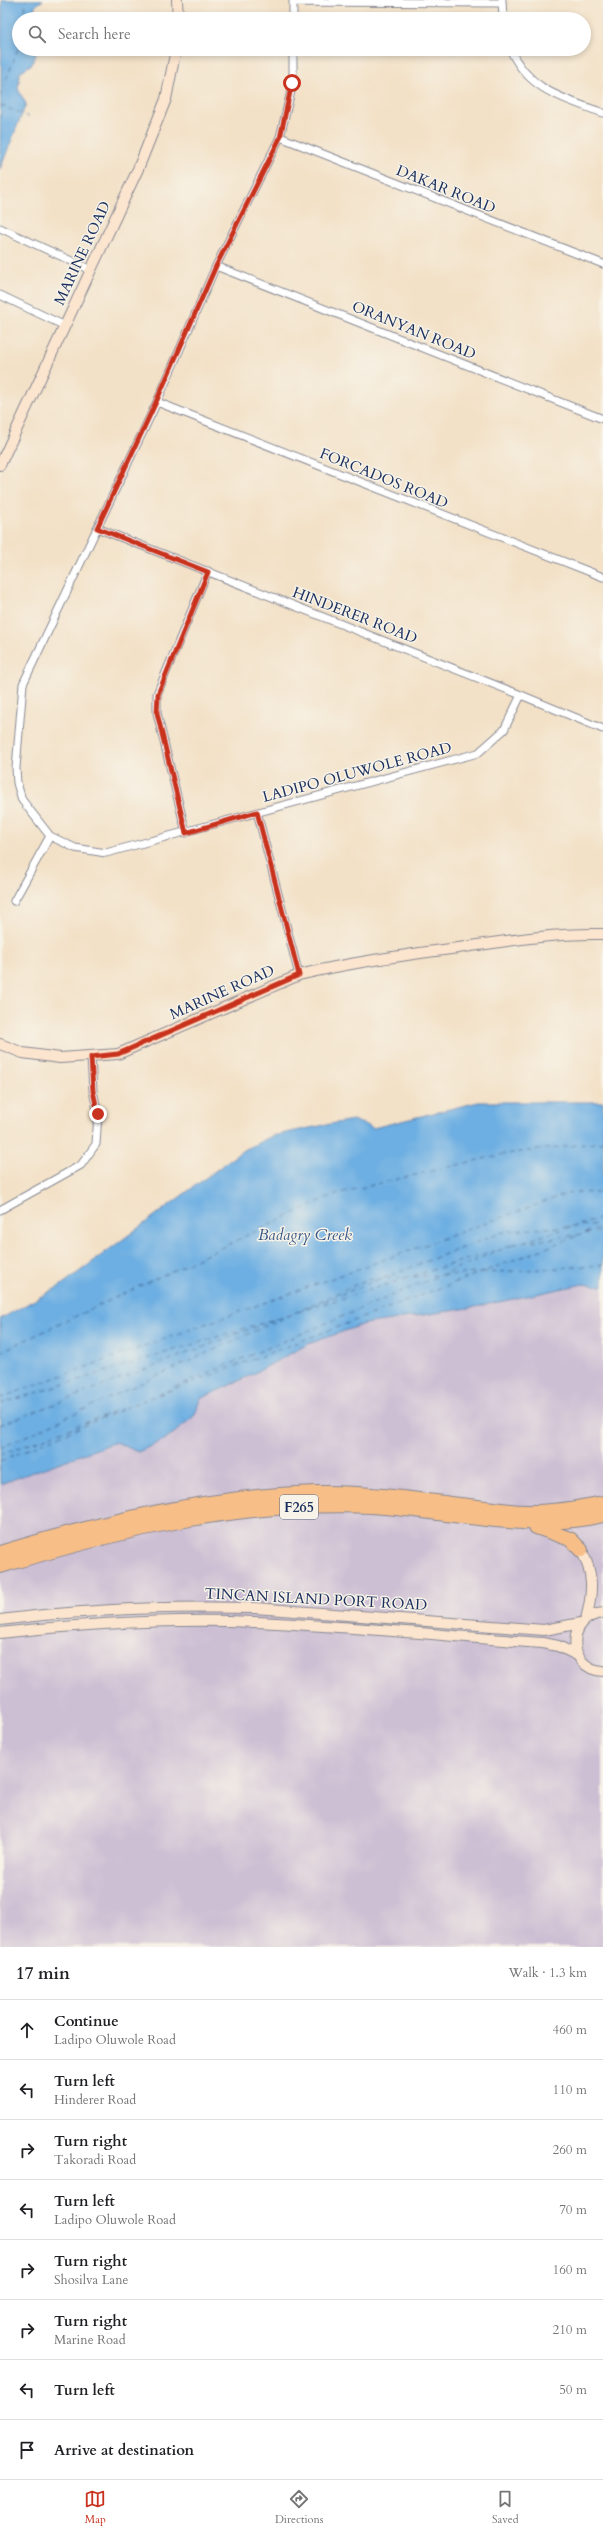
<!DOCTYPE html>
<meta charset="utf-8">
<style>
body{margin:0;font-family:Cardo,serif;background:#f2f2f2;color:#202124}
.stop{position:absolute;width:12px;height:12px;margin:-9px;border:3px solid #c8321e;border-radius:50%;background:#fff}
.stop.end{background:#c8321e;border-color:#fff;box-shadow:0 1px 4px #0008}
.list{margin:0;padding:0;list-style:none}
h2{display:flex;justify-content:space-between;align-items:center;height:52px;margin:0;padding:0 16px;font-size:17px}
h2 small{font-size:13px;font-weight:400;color:#757577}
.list li{display:grid;grid-template-columns:26px 1fr auto;gap:12px;align-items:center;box-sizing:border-box;height:60px;padding:0 16px;border-top:1px solid #e0e0e0}
.list b{display:block;font-size:15px;white-space:nowrap}
.list p{margin:0;font-size:13px;white-space:nowrap;color:#757577}
.list em{font-size:13px;font-style:normal;color:#757577}
.icon{flex:none;width:22px;height:22px;fill:none;stroke:currentColor;stroke-width:2;stroke-linecap:round;stroke-linejoin:round}
.map{position:relative;flex:none;width:603px;height:1947px;overflow:hidden}
.search{position:absolute;background:#fff;box-shadow:0 2px 6px #0003;left:12px;right:12px;top:12px;height:44px;display:flex;align-items:center;gap:10px;box-sizing:border-box;padding:0 14px;border-radius:22px;color:#757577;font-size:15px}
.sheet{height:532px;background:#fff}
nav{display:flex;justify-content:space-around;align-items:center;box-sizing:border-box;height:56px;border-top:1px solid #e0e0e0;background:#fff;font-size:11px;color:#757577}
nav a{display:grid;justify-items:center;gap:2px}
nav .on{color:#c8321e}
.map>svg:first-child{display:block}
.industrial{fill:#ccbed3}
.water{fill:#6dafe2;stroke:#446fa0}
.lines{fill:none;stroke-linecap:round;stroke-linejoin:round}
.ferry{stroke:#345586;stroke-width:1;stroke-dasharray:5 4;stroke-linecap:butt}
.street-casing{stroke:#878892;stroke-width:9}
.secondary-casing{stroke:#878892;stroke-width:12}
.highway-casing{stroke:#878892;stroke-width:16}
.street{stroke:#fff;stroke-width:7}
.secondary{stroke:#fce5cf;stroke-width:10}
.highway{stroke:#f7be88;stroke-width:14}
.route{stroke:#c8321e;stroke-width:5}
.labels{text-anchor:middle;dominant-baseline:central;stroke-width:3;stroke-linejoin:round;paint-order:stroke}
.shield{fill:#f7f3e8;stroke:#5d6a87;stroke-width:1}
.shield-label{font-size:14px;font-weight:bold;fill:#1b2f5e}
.street-label{font-size:15px;fill:#1b2f5e;stroke:#f7f3e8}
.water-label{font-size:16px;font-style:italic;fill:#345586;stroke:#f7f3e8}
</style>
<div class="map">
<svg width="603" height="1947" viewBox="0 0 603 1947">
<rect width="100%" height="100%" fill="#f7f3e8"/>
<filter id="ink" filterUnits="userSpaceOnUse"><feTurbulence type="fractalNoise" baseFrequency=".025" numOctaves="2"/><feDisplacementMap in="SourceGraphic" scale="8" xChannelSelector="R" yChannelSelector="G"/><feConvolveMatrix kernelMatrix="1 2 1 2 8 2 1 2 1" color-interpolation-filters="sRGB"/></filter>
<filter id="wash" filterUnits="userSpaceOnUse"><feTurbulence type="fractalNoise" baseFrequency=".012" numOctaves="4" result="noise"/><feDisplacementMap in="SourceGraphic" scale="16" xChannelSelector="R" yChannelSelector="G"/><feGaussianBlur stdDeviation="0.9" result="paint"/><feColorMatrix in="noise" values="0 0 0 0 0 0 0 0 0 0 0 0 0 0 0 0 0 1.4 0 .05"/><feComposite in="paint" operator="in"/></filter>
<g filter="url(#wash)">
<rect width="100%" height="100%" fill="#f3e1c7"/>
<path class="industrial" d="M583 1284 603 1286V1947H0V1484L116 1442 138 1452 168 1438 195 1415 200 1399 253 1374 308 1344 364 1324 475 1307Z"/>
<path class="water" d="M2 0H43L35 6 34 19H19V49H38L32 64 20 72 18 89 26 104 0 169Z
M478 1102H603V1286L583 1284 475 1307 364 1324 308 1344 253 1374 200 1399 195 1415 168 1438 138 1452 116 1442 0 1484V1319L60 1286 242 1151 272 1136 314 1127 353 1120 373 1128Z"/>
<g class="lines">
<path class="ferry" d="M23 19 26 0
M0 96 19 46
M0 105 29 117
M579 1225 603 1217
M585 1233 603 1226
M523 1242 574 1226
M510 1246 516 1244
M482 1273 603 1265
M442 1275 479 1273
M413 1276 497 1250
M383 1278 506 1231 603 1224
M307 1308 380 1279
M298 1312 408 1278
M0 1352 335 1194 504 1154 603 1142
M159 1395 580 1235
M0 1398 572 1192 603 1193
M0 1404 278 1318
M0 1425 287 1315
M0 1448 366 1280 439 1275
M0 1455 124 1408
M0 1461 514 1244 603 1231"/>
</g>
</g>
<g filter="url(#ink)">
<g class="lines">
<g class="street-casing">
<path id="street" d="M502 0 503 19
M293 2 502 3
M293 19V0
M293 49V83L280 137 216 266 157 402 23 684 16 768 17 783 22 800 50 836 75 848 106 853 478 753 504 730 521 695
M510 49C529 91 563 98 603 113
M280 137 603 264
M0 228 91 270
M216 266 603 419
M0 295 65 326
M157 402 603 577
M97 528 521 695 603 729
M257 812 299 975
M186 833 157 713V694L208 571
M14 901 50 836
M0 1210 81 1165 96 1144 98 1114 93 1091 91 1057"/>
</g>
<g class="secondary-casing">
<path id="secondary" d="M177 0 178 19
M0 465 138 169 166 99 176 49
M0 1044 23 1053 60 1058 118 1054 299 975C352 962 405 955 458 948 506 941 554 933 603 934
M581 1550C594 1573 593 1593 586 1619
M603 1613C566 1616 566 1669 603 1671
M0 1620C85 1609 169 1606 255 1608L544 1630 581 1623
M0 1633C84 1624 169 1618 254 1622 350 1626 447 1636 543 1643L558 1646 577 1655"/>
</g>
<g class="highway-casing">
<path id="highway" d="M536 1527 570 1539 581 1550
M0 1553C102 1522 209 1496 316 1493 364 1492 412 1499 460 1505 483 1507 506 1512 530 1512 555 1512 579 1508 603 1503
M0 1566C121 1530 244 1500 371 1506 451 1510 522 1534 603 1515"/>
</g>
<use href="#street" class="street"/>
<use href="#secondary" class="secondary"/>
<use href="#highway" class="highway"/>
</g>
</g>
<g class="lines" filter="url(#ink)">
<path class="route" d="M98 1114 93 1091 91 1057 118 1054 299 975 257 812 186 833 157 713 158 694 208 572 97 528 156 402 216 266 280 138 292 83"/>
</g>
<g class="labels">
<rect class="shield" x="280" y="1495" width="38" height="24" rx="3"/>
<g class="shield-label">
<text x="299" y="1507">F265</text>
</g>
<g class="street-label">
<text transform="translate(446 189) rotate(22)">DAKAR ROAD</text>
<text transform="translate(82 253) rotate(-65)">MARINE ROAD</text>
<text transform="translate(414 330) rotate(22)">ORANYAN ROAD</text>
<text transform="translate(384 478) rotate(22)">FORCADOS ROAD</text>
<text transform="translate(355 615) rotate(21)">HINDERER ROAD</text>
<text transform="translate(357 772) rotate(-15)">LADIPO OLUWOLE ROAD</text>
<text transform="translate(222 992) rotate(-24)">MARINE ROAD</text>
<text transform="translate(316 1599) rotate(3)">TINCAN ISLAND PORT ROAD</text>
</g>
<g class="water-label">
<text x="305" y="1235">Badagry Creek</text>
</g>
</g>
</svg>
<div class="stop" style="left:292px;top:83px"></div>
<div class="stop end" style="left:98px;top:1114px"></div>
<div class="search"><svg class="icon" aria-label="search" viewBox="0 0 24 24"><circle cx="10" cy="10" r="6"/><path d="M15 15l6 6"/></svg>Search here</div>
</div>
<section class="sheet">
<h2>17 min<small>Walk · 1.3 km</small></h2>
<ul class="list">
<li><svg class="icon" aria-label="ahead" viewBox="0 0 24 24"><path d="M12 20V5M6 11l6-6 6 6"/></svg><div><b>Continue</b><p>Ladipo Oluwole Road</p></div><em>460 m</em></li>
<li><svg class="icon" aria-label="left" viewBox="0 0 24 24"><path d="M17 20v-9H6M10 6l-5 5 5 5"/></svg><div><b>Turn left</b><p>Hinderer Road</p></div><em>110 m</em></li>
<li><svg class="icon" aria-label="right" viewBox="0 0 24 24"><path d="M7 20v-9h11M14 6l5 5-5 5"/></svg><div><b>Turn right</b><p>Takoradi Road</p></div><em>260 m</em></li>
<li><svg class="icon" aria-label="left" viewBox="0 0 24 24"><path d="M17 20v-9H6M10 6l-5 5 5 5"/></svg><div><b>Turn left</b><p>Ladipo Oluwole Road</p></div><em>70 m</em></li>
<li><svg class="icon" aria-label="right" viewBox="0 0 24 24"><path d="M7 20v-9h11M14 6l5 5-5 5"/></svg><div><b>Turn right</b><p>Shosilva Lane</p></div><em>160 m</em></li>
<li><svg class="icon" aria-label="right" viewBox="0 0 24 24"><path d="M7 20v-9h11M14 6l5 5-5 5"/></svg><div><b>Turn right</b><p>Marine Road</p></div><em>210 m</em></li>
<li><svg class="icon" aria-label="left" viewBox="0 0 24 24"><path d="M17 20v-9H6M10 6l-5 5 5 5"/></svg><div><b>Turn left</b></div><em>50 m</em></li>
<li><svg class="icon" aria-label="arrive" viewBox="0 0 24 24"><path d="M6 21V4h12l-3 4 3 4H6"/></svg><div><b>Arrive at destination</b></div></li>
</ul>
</section>
<nav>
<a class="on"><svg class="icon" aria-label="map" viewBox="0 0 24 24"><path d="M3 6l6-2 6 2 6-2v14l-6 2-6-2-6 2zM9 4v14M15 6v14"/></svg>Map</a>
<a><svg class="icon" aria-label="directions" viewBox="0 0 24 24"><path d="M12 3l9 9-9 9-9-9zM9 14v-3h6M13 9l2 2-2 2"/></svg>Directions</a>
<a><svg class="icon" aria-label="saved" viewBox="0 0 24 24"><path d="M7 4h10v16l-5-4-5 4z"/></svg>Saved</a>
</nav>
